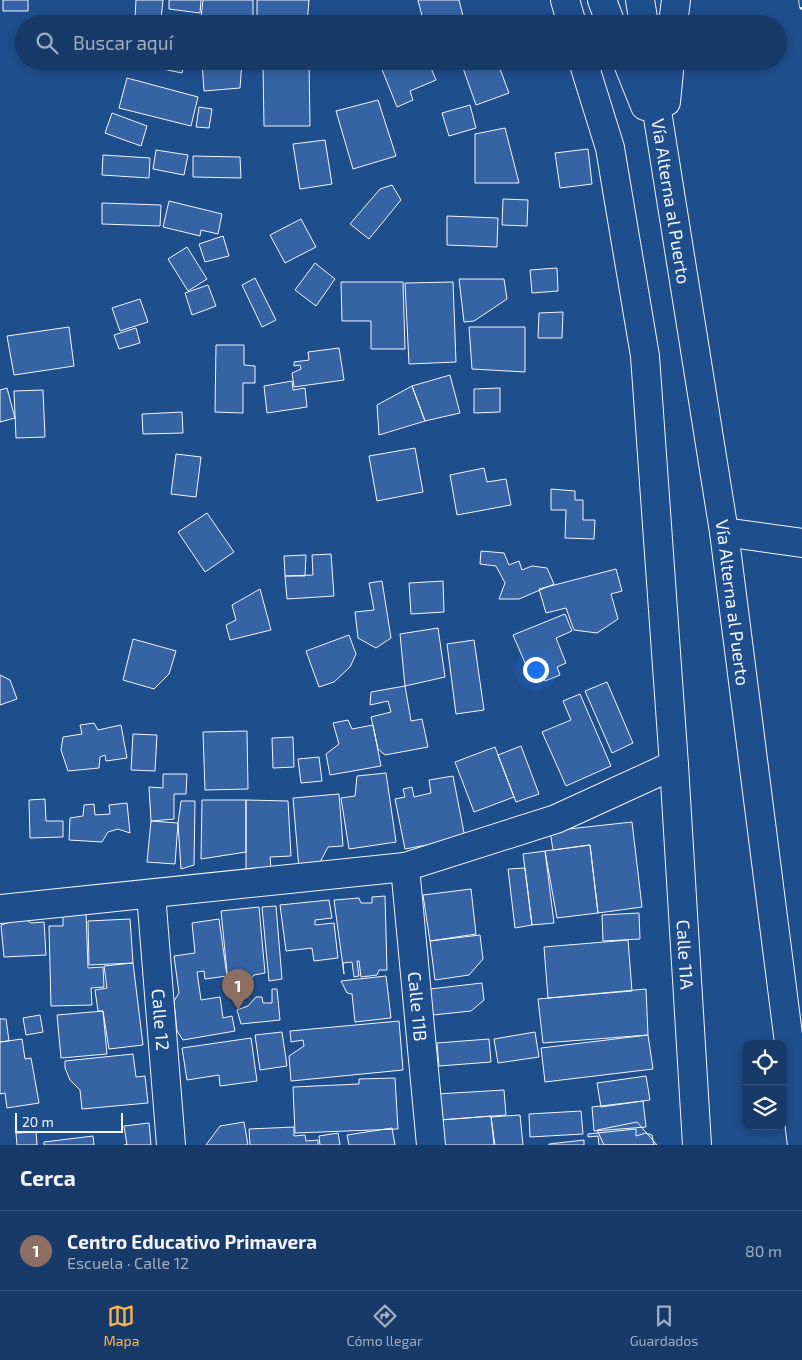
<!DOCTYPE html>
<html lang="es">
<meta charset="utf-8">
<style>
body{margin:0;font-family:"Exo 2",sans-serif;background:#244571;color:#f1f3f6}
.controls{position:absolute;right:15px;bottom:15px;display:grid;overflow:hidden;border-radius:10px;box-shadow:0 2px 8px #0003}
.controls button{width:45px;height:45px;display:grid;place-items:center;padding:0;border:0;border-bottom:1px solid #36547d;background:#173a69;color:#f1f3f6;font:25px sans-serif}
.scale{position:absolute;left:15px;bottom:12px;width:108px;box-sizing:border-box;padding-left:5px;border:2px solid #f2f6ff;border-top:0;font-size:14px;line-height:18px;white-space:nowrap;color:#f2f6ff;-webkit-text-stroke:4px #1f4e8c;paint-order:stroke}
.you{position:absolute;left:535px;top:669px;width:18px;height:18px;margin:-12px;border:4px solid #fff;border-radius:50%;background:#1a73e8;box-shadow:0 0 0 8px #1a73e833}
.badge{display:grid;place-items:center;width:32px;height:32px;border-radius:50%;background:#ffb74d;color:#fff;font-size:16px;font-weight:700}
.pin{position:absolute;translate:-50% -41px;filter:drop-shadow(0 1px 2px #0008)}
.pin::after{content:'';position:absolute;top:26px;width:18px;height:15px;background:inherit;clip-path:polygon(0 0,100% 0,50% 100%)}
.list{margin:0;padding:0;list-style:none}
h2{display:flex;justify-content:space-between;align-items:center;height:65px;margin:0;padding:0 20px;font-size:21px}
h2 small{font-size:16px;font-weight:400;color:#9eadc0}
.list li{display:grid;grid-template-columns:32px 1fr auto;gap:15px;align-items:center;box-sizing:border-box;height:80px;padding:0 20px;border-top:1px solid #36547d}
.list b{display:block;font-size:19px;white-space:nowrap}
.list p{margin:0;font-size:16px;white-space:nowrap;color:#9eadc0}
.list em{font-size:16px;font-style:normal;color:#9eadc0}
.icon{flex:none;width:28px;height:28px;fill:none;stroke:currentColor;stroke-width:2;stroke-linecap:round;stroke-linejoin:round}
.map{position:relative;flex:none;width:802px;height:1145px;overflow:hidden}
.search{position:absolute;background:#173a69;box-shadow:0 2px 8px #0003;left:15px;right:15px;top:15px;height:55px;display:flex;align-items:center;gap:12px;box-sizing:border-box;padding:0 18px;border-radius:28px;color:#9eadc0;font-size:19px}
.sheet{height:145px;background:#173a69}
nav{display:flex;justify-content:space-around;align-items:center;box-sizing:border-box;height:70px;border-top:1px solid #36547d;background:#173a69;font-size:14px;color:#9eadc0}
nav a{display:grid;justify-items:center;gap:2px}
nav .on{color:#ffb74d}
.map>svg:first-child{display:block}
.building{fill:#3563a3;stroke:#f2f6ff}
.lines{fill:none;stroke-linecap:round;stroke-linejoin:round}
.street-casing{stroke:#f2f6ff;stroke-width:30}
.primary-casing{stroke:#f2f6ff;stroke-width:30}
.street{stroke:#1f4e8c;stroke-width:28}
.primary{stroke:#1f4e8c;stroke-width:28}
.rail-casing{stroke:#f2f6ff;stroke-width:5.5}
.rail{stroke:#1f4e8c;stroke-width:4;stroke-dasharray:11;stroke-linecap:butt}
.labels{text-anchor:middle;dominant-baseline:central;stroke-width:4;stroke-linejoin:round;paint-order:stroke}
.street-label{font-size:18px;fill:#f2f6ff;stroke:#1f4e8c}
</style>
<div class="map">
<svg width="802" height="1145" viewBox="0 0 802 1145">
<rect width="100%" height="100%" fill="#1f4e8c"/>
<path class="building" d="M3 0H28V11H3Z
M136 0H163L161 19 135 17Z
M169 0H201L200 13 169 9Z
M203 0H253V24H228L201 17Z
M257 0H309L307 24H257Z
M418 0H459L465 24H424Z
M125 61H185L182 73Z
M202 61H242L240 88 204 91Z
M287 61H309L310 126H264L263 66H287Z
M381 61H428L436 80 410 91 413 100 397 107 379 62Z
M481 61H497L509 93 476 105 463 68Z
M127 78 198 97 191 126 119 108Z
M378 100 396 156 353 169 336 111Z
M470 105 476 128 449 136 442 113Z
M199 107 212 109 209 128 196 127Z
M112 113 147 126 141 146 105 133Z
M505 128 519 183H475V134Z
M325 140 332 184 300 189 293 144Z
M588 149 592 184 560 188 555 153Z
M156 150 188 155 184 175 153 169Z
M103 155 150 158 149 178 102 175Z
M193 156 240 157 241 178 193 177Z
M392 185 401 200 369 239 350 224 380 189Z
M503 199 528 200 527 226 502 225Z
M169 201 222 214 218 234 201 230 200 236 163 227Z
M102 203 161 205 160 226 102 224Z
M447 216 498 218 497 247 447 245Z
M301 219 316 247 285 263 270 235Z
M223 236 229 256 205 262 199 244Z
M187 247 207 279 188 291 168 259Z
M315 263 335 279 316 306 295 290Z
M557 268 558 291 532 293 530 270Z
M255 278 276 320 262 327 242 285Z
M459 279H504L507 299 474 321 464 322Z
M341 282H403L405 349H371V321H342Z
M453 282 456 362 409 364 405 283Z
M208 285 216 306 192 315 185 293Z
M140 299 148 322 120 331 112 308Z
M563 312 562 338H538L539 313Z
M69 327 74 366 14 375 7 336Z
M469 327H525V372L472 369Z
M136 328 140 343 119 349 114 335Z
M216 345H244V365L255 366V383H243V413L215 412Z
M339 348 344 380 294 387 292 373 301 369 300 365 294 366V362L309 360 308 352Z
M450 375 460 413 425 421 412 386Z
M292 381 293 390 305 388 307 407 267 413 264 386Z
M412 386 425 421 379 435 377 405Z
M7 388 15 418 0 422V390Z
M500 388V412L474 413V389Z
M43 390 45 437 16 438 14 391Z
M182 412 183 433 143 434 142 414Z
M415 448 423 492 377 501 369 456Z
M176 454 201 457 196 497 171 494Z
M484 468 487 482 506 479 511 505 457 515 450 475Z
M551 489 575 491V500H583V520H595L594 539 565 538 566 510H551Z
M207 513 234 552 205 572 178 532Z
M481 551 504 553 509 565 519 561 522 570 532 566 547 568 554 584 519 599H499L505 583 496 566 480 564Z
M331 554 334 596 287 599 285 576 313 575 312 555Z
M306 555 305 576H285L284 556Z
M616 569 622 591 611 594 618 619 597 633 574 630 566 608 546 613 539 589Z
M382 581 391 638 376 648 358 638 355 612 374 610 369 583Z
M443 581 444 612 411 614 409 583Z
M260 589 271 630 230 640 226 625 236 620 232 605Z
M565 614 572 631 556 638 566 663 557 667 560 675 545 681 542 675 532 679 513 635Z
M438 628 445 677 405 686 400 634Z
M349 635 356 654 350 667 334 682 319 687 306 651Z
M133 639 176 651 169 674 154 689 123 680Z
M474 640 484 710 456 714 447 644Z
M0 675 10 680 17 699 0 705Z
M607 682 633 743 612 753 585 691Z
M405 686 411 721 422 719 428 747 385 755 378 749 371 717 391 712 388 701 370 705 371 692Z
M580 694 611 766 566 786 542 732 571 720 563 701Z
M348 720 352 729 373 725 381 766 330 775 326 754 339 744 333 723Z
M94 723 98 730 121 725 127 758 106 761 105 755 100 757 99 768 68 771 61 750 63 737 82 734 80 725Z
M247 731 248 789 205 790 203 732Z
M133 734 157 735 155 771 131 770Z
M293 737 294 767 273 768 272 738Z
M521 746 539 794 516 802 498 755Z
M495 747 514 797 474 812 455 762Z
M319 757 322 781 301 783 298 759Z
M386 773 396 842 349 849 341 798 355 796 357 776Z
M163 774H187L186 794H174V819L151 821 149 787 163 788Z
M453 776 465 838 405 849 395 799 405 797 403 789 412 787 414 797 431 793 429 780Z
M339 794 343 846 328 847 317 868 299 869 293 798Z
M45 799 46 821H63V837L30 838 29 800Z
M202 800H246V852L201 859Z
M246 800 288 801 291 856 270 857 271 867 246 869Z
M181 801H195L194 865 181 869 178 823Z
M127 803 130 833 118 829 108 832 102 842 69 840 70 818 83 816 84 805 94 804 95 815 110 814 109 805Z
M151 821 178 823 175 864 147 862Z
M632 822 642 907 598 913 590 845 553 850 550 831Z
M590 845 598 913 557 918 545 851Z
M545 851 554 923 532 925 523 854Z
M525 868 532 925 515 928 508 869Z
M471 889 476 934 430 941 423 895Z
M385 896 387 970H379L377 975 361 977 359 961H357L359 976 354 977 352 962 343 963 344 974 334 900 359 898 361 903H372V897Z
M329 900 332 918 315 920V925L334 923 338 958 314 961 312 948 286 951 280 905Z
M276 906 282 979 269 981 262 907Z
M259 907 265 973 254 975 250 980 228 982 221 911Z
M63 911H86L88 968 103 967 104 987 91 988 92 1005 51 1006 49 926H63Z
M639 913 640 939 603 941 602 915Z
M23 918 31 923 44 922 46 955 4 957 1 925Z
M130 919 133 963 89 965 88 921Z
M219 919 227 976 205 979 204 971 197 972 201 1000 220 997 223 1018 232 1016 235 1031 183 1040 177 1031 174 1001 179 993 174 956 195 953 192 923Z
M480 935 483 959 469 975 435 980 430 941Z
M628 940 632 991 548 998 544 947Z
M133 963 143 1045 109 1049 103 1011H98L95 990 107 988 104 966Z
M386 976 391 1018 355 1022 352 994 347 993 341 981Z
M482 983 484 1000 471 1011 433 1015 430 989Z
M272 989H277L280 1020 241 1024 237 1010 248 1006 256 997H262L263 1003H272Z
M646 989 648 1035 543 1043 538 999Z
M103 1011 107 1054 61 1058 57 1015Z
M40 1015 43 1032 26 1035 23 1018Z
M0 1019H6L9 1041 0 1042Z
M399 1021 403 1070 291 1081 289 1056 304 1046 303 1040 291 1042 290 1031Z
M282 1032 287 1066 260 1070 255 1035Z
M535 1032 539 1057 498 1063 494 1039Z
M648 1035 653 1069 545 1082 541 1048Z
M251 1038 257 1081 220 1086 219 1075 187 1080 182 1048Z
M22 1039 25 1059 31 1058 39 1103 7 1108 5 1093 0 1094V1042Z
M489 1039 491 1062 439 1066 437 1043Z
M133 1054 136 1077 145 1076 148 1103 82 1109 80 1090 70 1080 65 1068V1061Z
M646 1076 650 1100 601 1107 597 1083Z
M395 1078 398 1129 295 1133 293 1087 359 1084V1079Z
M504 1090 506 1115 440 1120 437 1094Z
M643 1101 646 1127 594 1131 592 1107Z
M581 1111 583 1134 530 1137 529 1114Z
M520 1115 523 1145H495L491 1117Z
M491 1116 494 1145H443L440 1120Z
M244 1122 248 1145H206L220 1126Z
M637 1122 657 1145H604L597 1130Z
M149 1123 151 1145H124H127L124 1126Z
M294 1127V1136L305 1135 306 1141 318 1140V1145H250L249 1129Z
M392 1128 395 1145H349L347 1135Z
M636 1129V1136L646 1133 652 1135 654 1145H599L598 1136 588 1137V1134Z
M36 1132 37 1145H17L16 1133Z
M338 1133 340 1145H320L319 1136Z
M93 1136 94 1145H44V1142Z
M584 1140V1145H549V1144Z"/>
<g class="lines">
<g class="street-casing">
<g id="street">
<path d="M565 0 572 24"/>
<path id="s1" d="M583 61 610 148 645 356 674 765 697 1145"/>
<path d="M724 532 802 543"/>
<path id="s2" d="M405 867 431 1145"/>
<path id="s3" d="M151 894 171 1145"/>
<path d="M0 909 405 867 556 819 674 765"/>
</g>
</g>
<g class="primary-casing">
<g id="primary">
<path d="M602 0 611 24"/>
<path d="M640 0 644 24"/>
<path d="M673 24 676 0"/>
<path d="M627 61 645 106"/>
<path id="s4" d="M649 61 724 532 802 1145"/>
<path d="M666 102 670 61"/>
</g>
</g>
<use href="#street" class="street"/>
<use href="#primary" class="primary"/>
<g class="rail-casing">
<path id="rail" d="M801 0 802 7"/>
</g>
<use href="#rail" class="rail"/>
</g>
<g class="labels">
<g class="street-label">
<text stroke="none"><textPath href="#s4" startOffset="142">Vía Alterna al Puerto</textPath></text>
<text stroke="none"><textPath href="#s4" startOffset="548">Vía Alterna al Puerto</textPath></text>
<text stroke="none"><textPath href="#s1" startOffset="902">Calle 11A</textPath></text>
<text stroke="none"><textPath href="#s2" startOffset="140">Calle 11B</textPath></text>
<text stroke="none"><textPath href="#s3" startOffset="126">Calle 12</textPath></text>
</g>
</g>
</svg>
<div class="controls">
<button><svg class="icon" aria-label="locate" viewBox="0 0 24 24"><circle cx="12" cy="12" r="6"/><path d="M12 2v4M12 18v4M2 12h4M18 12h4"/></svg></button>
<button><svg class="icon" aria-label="layers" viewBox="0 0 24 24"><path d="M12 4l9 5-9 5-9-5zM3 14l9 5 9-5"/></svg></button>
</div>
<div class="scale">20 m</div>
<div class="you"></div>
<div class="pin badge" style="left:238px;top:1010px;background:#8d6e63">1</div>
<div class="search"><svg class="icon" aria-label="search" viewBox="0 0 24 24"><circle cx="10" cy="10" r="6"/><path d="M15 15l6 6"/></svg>Buscar aquí</div>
</div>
<section class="sheet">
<h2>Cerca<small></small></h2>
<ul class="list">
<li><span class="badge" style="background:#8d6e63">1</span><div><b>Centro Educativo Primavera</b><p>Escuela · Calle 12</p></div><em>80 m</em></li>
</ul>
</section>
<nav>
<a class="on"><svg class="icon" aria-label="map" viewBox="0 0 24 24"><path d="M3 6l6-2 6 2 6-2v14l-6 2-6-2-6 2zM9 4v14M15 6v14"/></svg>Mapa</a>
<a><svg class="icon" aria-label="directions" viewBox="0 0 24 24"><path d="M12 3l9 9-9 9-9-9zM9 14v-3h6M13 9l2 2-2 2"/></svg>Cómo llegar</a>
<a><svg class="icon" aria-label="saved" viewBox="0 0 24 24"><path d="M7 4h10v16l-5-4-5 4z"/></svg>Guardados</a>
</nav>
